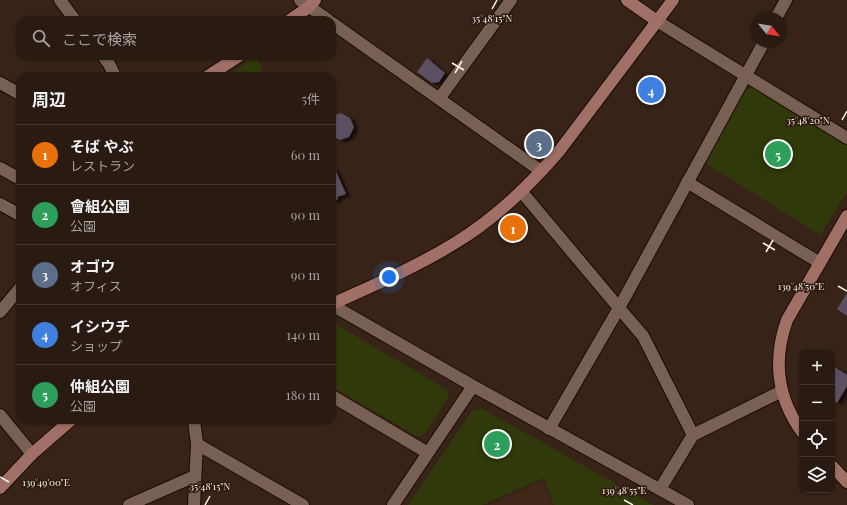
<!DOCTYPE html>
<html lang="ja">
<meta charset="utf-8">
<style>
body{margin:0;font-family:"Playfair Display","Noto Sans JP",serif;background:#31231b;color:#f1f3f6}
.controls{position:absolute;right:12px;bottom:12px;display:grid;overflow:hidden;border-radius:8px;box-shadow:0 1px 3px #0004}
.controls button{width:36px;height:36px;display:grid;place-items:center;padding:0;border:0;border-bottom:1px solid #453832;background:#291a12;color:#f1f3f6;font:20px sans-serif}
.compass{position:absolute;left:751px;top:12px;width:36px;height:36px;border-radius:50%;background:#291a12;box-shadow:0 1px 3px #0004;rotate:120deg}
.you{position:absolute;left:389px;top:277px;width:14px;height:14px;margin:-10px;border:3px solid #fff;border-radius:50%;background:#1a73e8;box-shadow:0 0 0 6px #1a73e833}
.badge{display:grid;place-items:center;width:26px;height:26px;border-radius:50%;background:#1a73e8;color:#fff;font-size:13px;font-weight:700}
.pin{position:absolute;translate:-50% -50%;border:2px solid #fff;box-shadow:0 1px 4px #0006}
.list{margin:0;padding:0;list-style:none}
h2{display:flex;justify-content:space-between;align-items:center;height:52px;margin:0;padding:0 16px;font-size:17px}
h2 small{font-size:13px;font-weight:400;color:#a5a19f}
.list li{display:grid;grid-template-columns:26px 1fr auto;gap:12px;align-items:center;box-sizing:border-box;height:60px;padding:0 16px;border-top:1px solid #453832}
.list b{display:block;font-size:15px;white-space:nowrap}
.list p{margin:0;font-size:13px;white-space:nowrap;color:#a5a19f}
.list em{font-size:13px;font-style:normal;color:#a5a19f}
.icon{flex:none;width:22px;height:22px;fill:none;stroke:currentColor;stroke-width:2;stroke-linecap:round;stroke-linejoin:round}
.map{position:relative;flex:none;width:847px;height:505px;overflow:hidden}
.search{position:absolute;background:#291a12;box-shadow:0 1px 3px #0004;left:16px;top:16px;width:320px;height:44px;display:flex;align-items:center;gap:10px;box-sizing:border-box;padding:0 14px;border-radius:12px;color:#a5a19f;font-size:15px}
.panel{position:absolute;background:#291a12;box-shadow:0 1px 3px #0004;left:16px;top:72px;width:320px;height:352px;border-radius:12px}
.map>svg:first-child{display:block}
.built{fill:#412718}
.green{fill:#30390a}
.building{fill:#5c4f62;filter:url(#shadow)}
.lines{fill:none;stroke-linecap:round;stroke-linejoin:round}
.street-casing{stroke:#1d0c03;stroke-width:14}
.secondary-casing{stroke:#1d0c03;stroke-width:14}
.street{stroke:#786154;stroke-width:12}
.secondary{stroke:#a06f65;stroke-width:12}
.ticks{fill:none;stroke:#fdf2ec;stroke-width:1.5}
.ticks-label{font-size:10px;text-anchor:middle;fill:#fdf2ec;stroke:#2c190f;stroke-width:3;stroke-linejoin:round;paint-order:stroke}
</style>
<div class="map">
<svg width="847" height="505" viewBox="0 0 847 505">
<defs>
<filter id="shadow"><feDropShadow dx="4.5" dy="2.5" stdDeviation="1" flood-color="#0009"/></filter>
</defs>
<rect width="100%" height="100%" fill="#372318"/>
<path class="built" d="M543 481 552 505H488Z"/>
<path class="green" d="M256 57 265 76H226Z
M753 88 847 145V192L820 235 705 163 745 89Z
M332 322 446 389 449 396 425 434 418 437 332 387Z
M481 408 654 505H554L544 478 482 505H408L472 411Z"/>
<path class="building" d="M427 58 445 73 439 82 432 83 417 72Z
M341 113 350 118 354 127 349 137 340 140 332 136V116Z
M334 167 346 194 337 197 338 199 332 202V168Z
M847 293V316L837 309Z
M833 366 847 375V386L837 403 832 400Z"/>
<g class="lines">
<g class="street-casing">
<path id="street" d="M60 0 75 20
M300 0 328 20
M776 18 786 0
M657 21 847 138
M332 23 541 171
M103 56 109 64 115 76
M0 83 20 94
M439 99 511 0
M0 168 20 179
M687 182 820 263
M521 191 619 308 643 336 693 435 660 489
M0 204 20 215
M332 305 473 386 688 505
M0 312 20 288
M332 396 428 453
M0 415 32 454
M194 420 197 444 194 505
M549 429 619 308 764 42
M693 435 782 391
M197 444 303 505
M129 505 195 476
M393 505 473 386"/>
</g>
<g class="secondary-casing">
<path id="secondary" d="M627 0 657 21
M290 20 309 7 315 0
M208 76 239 56
M332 304C374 285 416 267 455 243 495 219 530 185 560 150L673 0
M802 432C777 398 773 359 787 320L847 216
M832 466 847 482
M0 488 32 454 71 420"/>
</g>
<use href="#street" class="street"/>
<use href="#secondary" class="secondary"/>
</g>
<path class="ticks" d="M492 9 497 0M452 63 464 70M455 73 462 61M842 120 847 111M763 243 775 250M766 252 773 240M838 286 847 291M0 477 9 482M624 500 633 505M205 505 210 496"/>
<g class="ticks-label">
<text x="492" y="22">35°48'15"N</text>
<text x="808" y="124">35°48'20"N</text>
<text x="801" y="290">139°48'50"E</text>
<text x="46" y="486">139°49'00"E</text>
<text x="210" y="490">35°48'15"N</text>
<text x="624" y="494">139°48'55"E</text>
</g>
</svg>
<div class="controls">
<button>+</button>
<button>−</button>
<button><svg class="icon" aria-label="locate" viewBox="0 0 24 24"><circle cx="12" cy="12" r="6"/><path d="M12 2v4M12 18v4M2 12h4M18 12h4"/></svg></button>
<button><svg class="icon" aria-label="layers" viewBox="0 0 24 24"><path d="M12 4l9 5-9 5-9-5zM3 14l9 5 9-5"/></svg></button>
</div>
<svg class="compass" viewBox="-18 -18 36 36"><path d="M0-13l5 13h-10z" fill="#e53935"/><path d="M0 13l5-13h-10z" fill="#a5a19f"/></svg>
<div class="you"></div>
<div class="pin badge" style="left:513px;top:228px;background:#e8710a">1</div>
<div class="pin badge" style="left:497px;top:444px;background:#2e9e5b">2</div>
<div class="pin badge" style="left:539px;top:144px;background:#5c6f8a">3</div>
<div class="pin badge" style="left:651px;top:90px;background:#3f7fe0">4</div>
<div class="pin badge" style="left:778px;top:154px;background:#2e9e5b">5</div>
<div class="search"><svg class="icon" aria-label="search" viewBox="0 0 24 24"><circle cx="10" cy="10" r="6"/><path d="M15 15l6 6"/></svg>ここで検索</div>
<section class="panel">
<h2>周辺<small>5件</small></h2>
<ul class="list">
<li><span class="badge" style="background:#e8710a">1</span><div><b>そば やぶ</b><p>レストラン</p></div><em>60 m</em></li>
<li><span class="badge" style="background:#2e9e5b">2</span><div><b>會組公園</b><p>公園</p></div><em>90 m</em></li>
<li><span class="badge" style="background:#5c6f8a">3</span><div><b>オゴウ</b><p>オフィス</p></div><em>90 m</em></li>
<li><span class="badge" style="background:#3f7fe0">4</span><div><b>イシウチ</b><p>ショップ</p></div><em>140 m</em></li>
<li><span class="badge" style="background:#2e9e5b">5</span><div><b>仲組公園</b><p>公園</p></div><em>180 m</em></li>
</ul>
</section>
</div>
